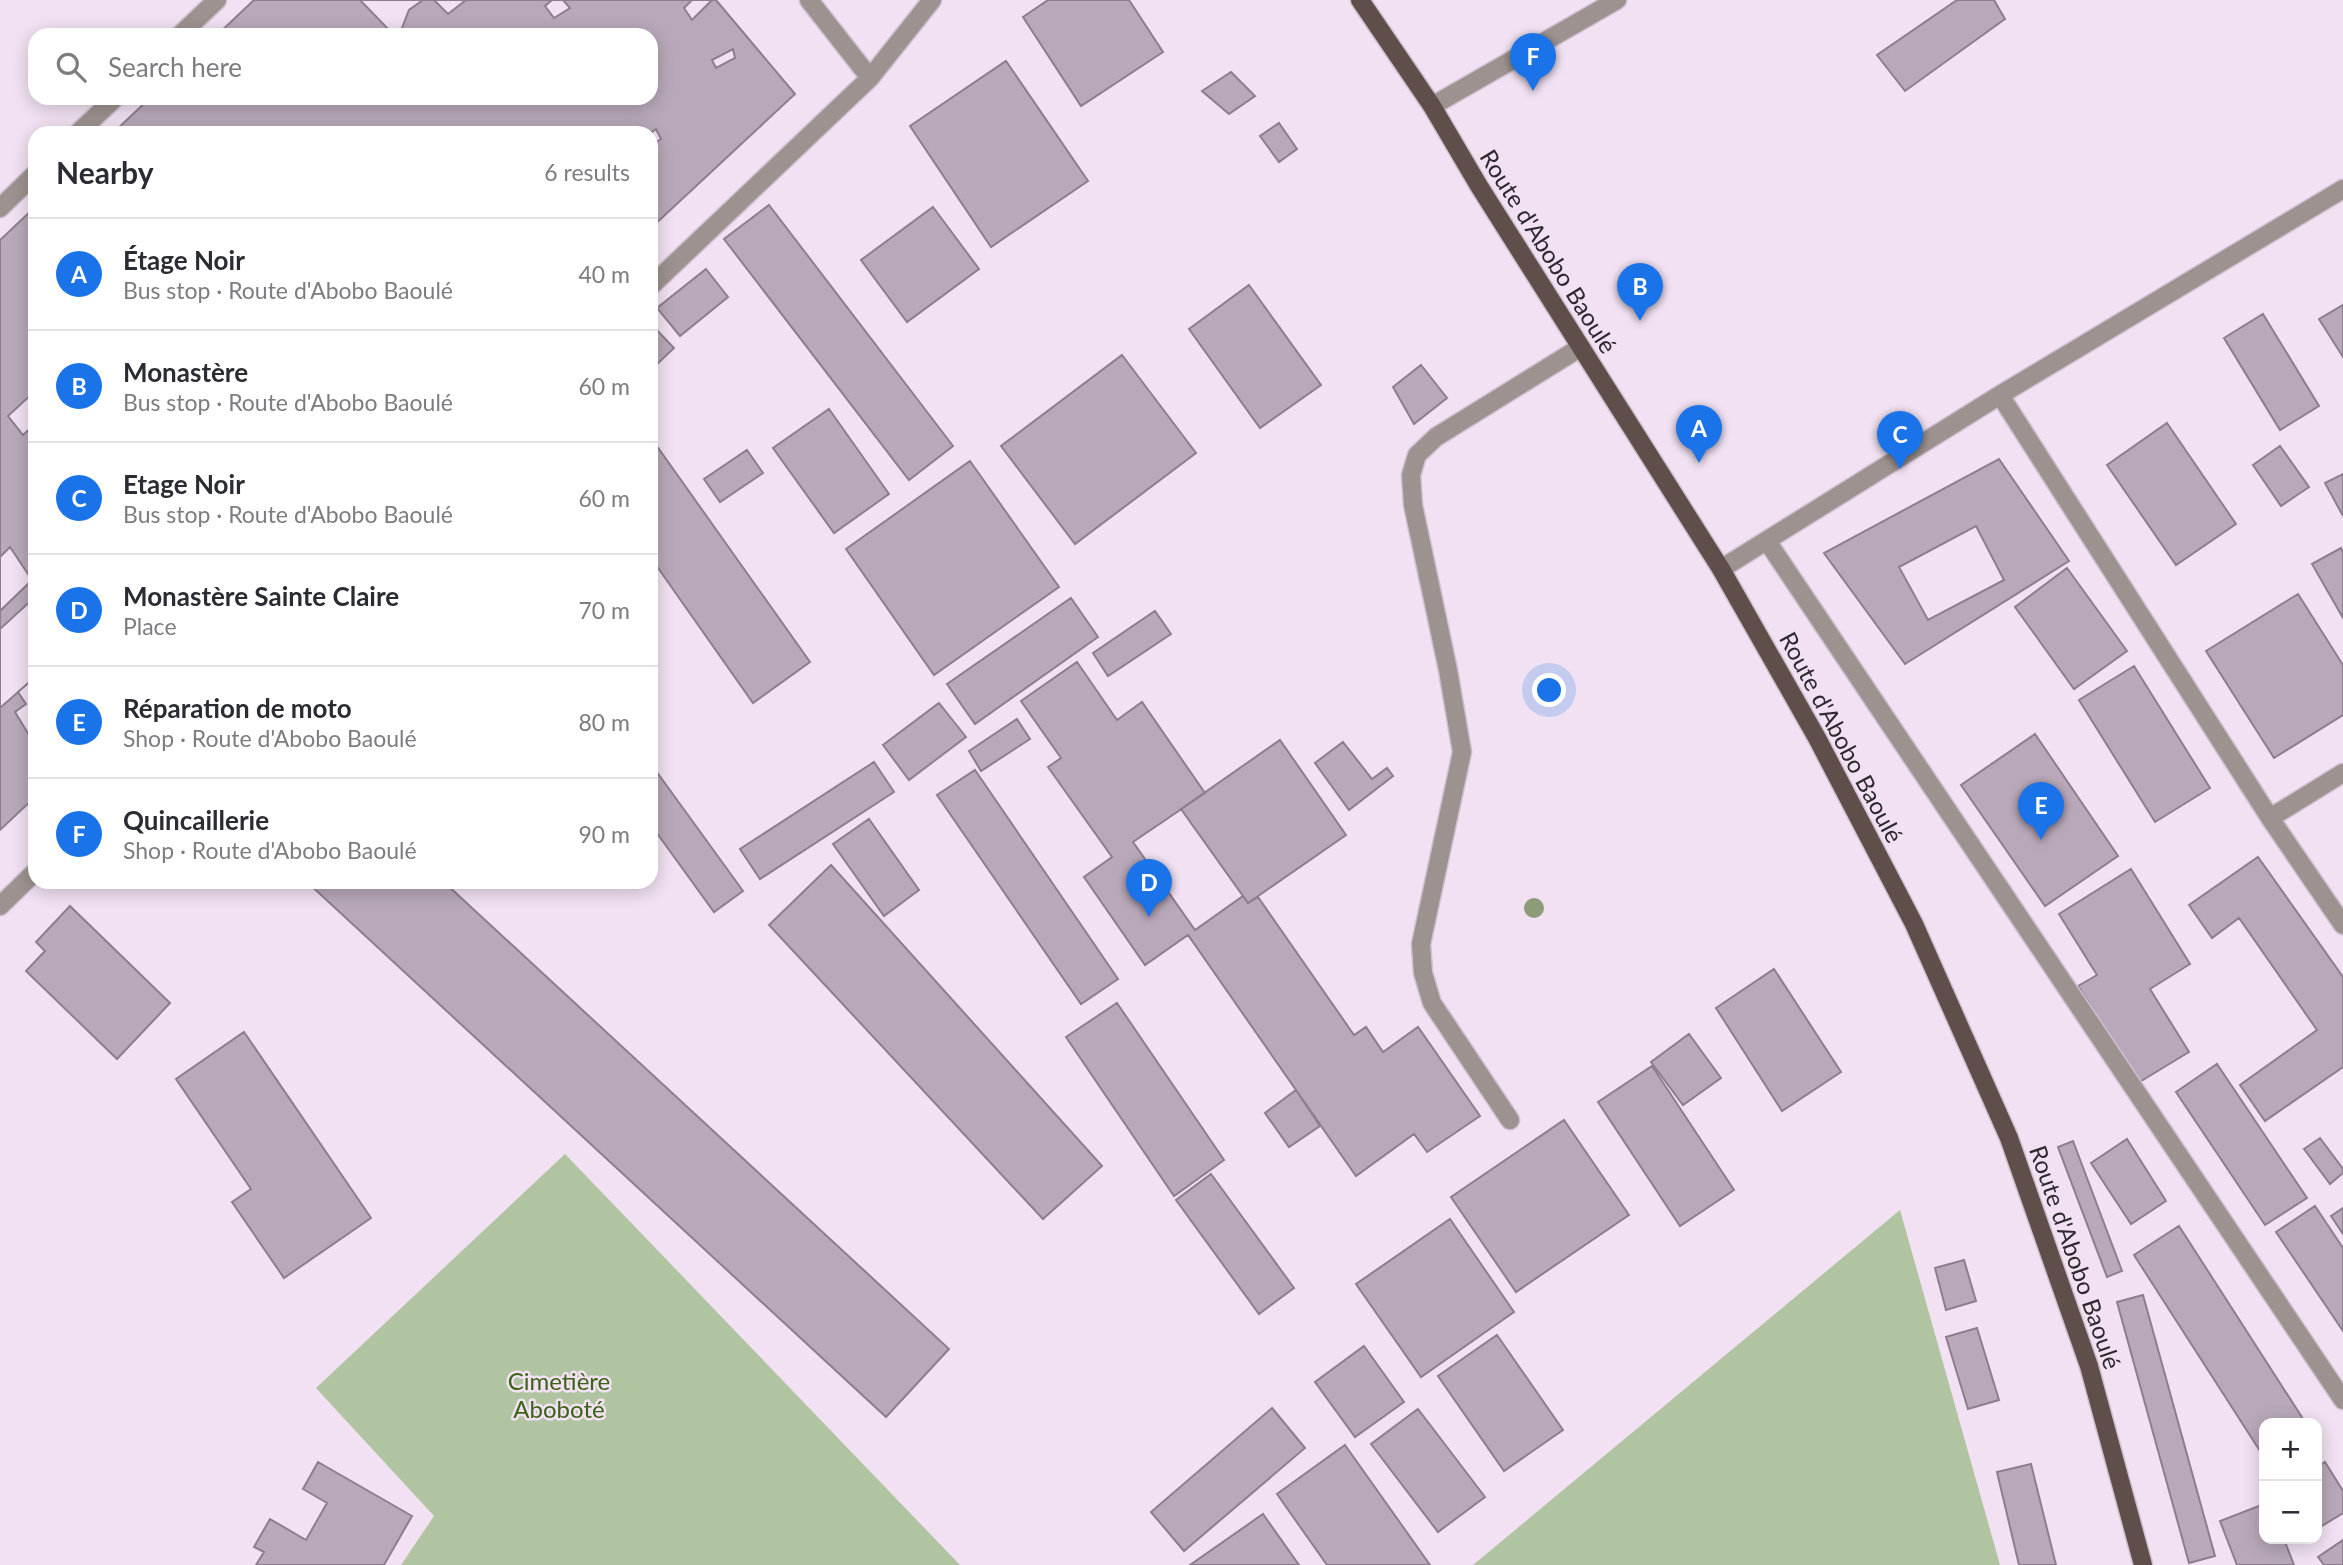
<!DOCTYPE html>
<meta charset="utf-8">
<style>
body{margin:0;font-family:Lato,sans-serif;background:#f2f2f3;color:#2b2b33}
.controls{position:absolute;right:21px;bottom:21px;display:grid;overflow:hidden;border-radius:14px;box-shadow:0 4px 18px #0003}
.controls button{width:63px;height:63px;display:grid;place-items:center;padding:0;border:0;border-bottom:2px solid #e1e1e2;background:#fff;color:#2b2b33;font:35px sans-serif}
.you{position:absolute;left:1550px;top:691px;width:24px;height:24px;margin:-18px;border:5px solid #fff;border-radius:50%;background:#1a73e8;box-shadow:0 0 0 10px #1a73e833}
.badge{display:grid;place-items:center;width:46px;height:46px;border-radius:50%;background:#1a73e8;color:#fff;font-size:23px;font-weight:700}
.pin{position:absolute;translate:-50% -58px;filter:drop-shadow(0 2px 4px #0008)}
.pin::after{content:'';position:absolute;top:37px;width:24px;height:21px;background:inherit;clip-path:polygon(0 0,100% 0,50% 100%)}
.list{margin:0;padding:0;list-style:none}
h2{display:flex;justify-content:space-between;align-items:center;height:91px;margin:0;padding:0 28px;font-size:30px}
h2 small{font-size:23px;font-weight:400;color:#7c7c81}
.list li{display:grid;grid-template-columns:46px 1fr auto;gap:21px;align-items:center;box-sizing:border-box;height:112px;padding:0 28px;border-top:2px solid #e1e1e2}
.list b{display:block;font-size:26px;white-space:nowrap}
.list p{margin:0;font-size:23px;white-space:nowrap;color:#7c7c81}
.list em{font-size:23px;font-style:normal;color:#7c7c81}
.icon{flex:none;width:38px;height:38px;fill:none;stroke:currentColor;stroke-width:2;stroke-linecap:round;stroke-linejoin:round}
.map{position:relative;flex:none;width:2343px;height:1565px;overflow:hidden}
.search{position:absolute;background:#fff;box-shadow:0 4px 18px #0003;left:28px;top:28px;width:630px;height:77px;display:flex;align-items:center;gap:18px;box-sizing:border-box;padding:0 24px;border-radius:21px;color:#7c7c81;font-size:26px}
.panel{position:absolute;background:#fff;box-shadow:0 4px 18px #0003;left:28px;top:126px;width:630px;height:763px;border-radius:21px}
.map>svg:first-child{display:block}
.green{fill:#b0c4a2}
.building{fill:#b8a8b9;stroke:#8d7e8e;stroke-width:2;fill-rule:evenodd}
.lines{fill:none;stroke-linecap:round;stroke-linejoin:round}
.minor-casing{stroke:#cec0cf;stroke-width:21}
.major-casing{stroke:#cec0cf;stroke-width:21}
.minor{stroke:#9c928f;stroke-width:18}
.major{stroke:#5f4e49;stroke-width:18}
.tree{fill:#8d9c78}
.labels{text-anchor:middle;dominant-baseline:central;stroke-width:5;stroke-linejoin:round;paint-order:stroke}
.street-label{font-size:24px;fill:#2e282f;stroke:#f1e1f2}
.park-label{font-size:24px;fill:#3b6315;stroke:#f1e1f2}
</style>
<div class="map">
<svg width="2343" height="1565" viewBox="0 0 2343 1565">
<rect width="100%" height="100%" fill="#f1e1f2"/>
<path class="green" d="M565 1154 960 1565H401L434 1516 316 1388Z
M1900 1210 2000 1565H1473Z"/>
<path class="building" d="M254 0H716L795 94 651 228V133H113L150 98H651V35H217Z
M360 0H423L409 10 400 33H392Z
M434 0H466L448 14Z
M552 0H563L570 8 554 18 545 6Z
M692 0H712L692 20 684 8Z
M1048 0H1129L1163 52 1081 106 1023 17Z
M1957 0H1994L2005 19 1905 91 1877 55Z
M733 49 735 58 716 68 712 60Z
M1006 61 1088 181 991 247 910 126Z
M1231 72 1255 96 1229 114 1202 91Z
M1279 123 1297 149 1279 162 1260 136Z
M656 129 661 139 652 145 651 133Z
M769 205 953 446 909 480 724 239Z
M35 207V797L0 830V240Z
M933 207 979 269 907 322 861 260Z
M706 269 728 297 680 336 657 308Z
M1249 285 1321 385 1260 428 1189 329Z
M2343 305V357L2319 319Z
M2263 314 2319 406 2280 430 2224 338Z
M651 324 674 348 651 370Z
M1122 355 1196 453 1075 544 1001 446Z
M1421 365 1447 398 1414 424 1393 387Z
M35 391V424L23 435 8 416Z
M829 409 889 494 834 533 773 448Z
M2167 423 2236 524 2176 565 2107 465Z
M654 442 810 662 753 703 651 558V445Z
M2280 446 2309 487 2281 506 2253 465Z
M747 450 763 473 720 502 704 479Z
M1999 459 2069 561 1905 664 1824 553ZM1976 526 2004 580 1928 620 1899 567Z
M970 461 1059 587 934 675 846 549Z
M2343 474V516L2325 483Z
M10 547 32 580 0 611V557Z
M2341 548 2343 553V618L2312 564Z
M2067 568 2127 651 2074 689 2015 607Z
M2298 594 2343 665V715L2274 758 2206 651Z
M35 597V677L0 708V629Z
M1071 598 1098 637 975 724 947 684Z
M1155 611 1171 634 1108 676 1093 653Z
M1077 662 1117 720 1142 702 1205 793 1133 842 1195 930 1243 896 1248 903 1258 897 1354 1035 1366 1027 1383 1052 1418 1027 1480 1116 1427 1152 1414 1134 1356 1176 1188 935 1145 965 1084 877 1112 857 1048 767 1061 758 1021 701Z
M2134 666 2210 788 2155 822 2079 700Z
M33 679 35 681V731L29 735 15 712 26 704 18 692Z
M939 703 966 737 909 780 883 745Z
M1017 719 1030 739 981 771 969 751Z
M2035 734 2118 856 2045 906 1961 785Z
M1280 740 1346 835 1248 903 1181 809Z
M1343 742 1372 779 1387 768 1393 776 1349 810 1315 763Z
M874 762 894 792 760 879 740 849Z
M651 764 743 891 714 912 651 825Z
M975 770 1118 979 1081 1004 937 795Z
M869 819 919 890 884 916 833 844Z
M2258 857 2343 977V1067L2265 1121 2240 1085 2317 1030 2239 918 2212 938 2189 905Z
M831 865 1102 1166 1043 1219 769 925Z
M2131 869 2190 964 2150 989 2189 1052 2138 1083 2078 986 2097 975 2059 914Z
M307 882H444L949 1349 886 1417Z
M70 906 170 1003 117 1059 26 971 45 951 36 942Z
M1774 969 1841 1072 1782 1111 1716 1008Z
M1117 1003 1224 1160 1174 1196 1066 1037Z
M244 1032 371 1218 284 1278 232 1202 251 1189 176 1079Z
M1689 1034 1721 1078 1683 1105 1651 1062Z
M2217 1064 2307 1198 2265 1225 2176 1092Z
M1652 1066 1734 1190 1680 1226 1598 1102Z
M1296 1090 1320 1126 1289 1147 1265 1113Z
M1564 1120 1629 1215 1516 1292 1451 1197Z
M2320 1138 2343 1169V1173L2330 1184 2304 1149Z
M2127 1139 2166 1201 2131 1224 2091 1163Z
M2073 1141 2122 1271 2107 1277 2058 1147Z
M1211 1174 1294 1288 1259 1314 1176 1200Z
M2315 1206 2343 1248V1331L2276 1232Z
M2343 1208V1234L2331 1216Z
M1450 1219 1514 1312 1421 1377 1356 1284Z
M2179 1226 2305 1422 2264 1423V1449L2260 1451 2134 1255Z
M1964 1260 1976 1301 1946 1310 1935 1268Z
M2143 1295 2215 1556 2189 1563 2117 1302Z
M1977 1328 1999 1400 1968 1409 1946 1337Z
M1497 1335 1563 1430 1504 1471 1438 1376Z
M1364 1346 1404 1402 1355 1437 1315 1382Z
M1272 1408 1305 1448 1184 1551 1151 1512Z
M1418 1409 1485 1497 1438 1532 1371 1444Z
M1345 1445 1430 1565H1327L1277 1494Z
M318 1462 412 1516 384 1565H256L264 1552 254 1547 270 1519 306 1540 327 1503 303 1489Z
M2325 1462 2343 1491V1513L2317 1529V1467Z
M2031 1464 2056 1565H2019L1997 1472Z
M2264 1504V1539H2284L2294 1565H2237L2220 1521Z
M1263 1514 1299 1565H1190Z
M2343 1540V1565H2324L2318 1557Z"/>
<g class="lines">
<g class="minor-casing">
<path id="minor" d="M809 0 870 78
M180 35 217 0
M1432 106 1617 0
M78 133 115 98
M0 208 35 174
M651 286 870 78 932 0
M2000 395 2270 818 2343 925
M1767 541 2343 1400
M1721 569 2000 395 2343 189
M2270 818 2343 773
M0 906 35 872
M1510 1120 1432 1003 1423 973 1421 944 1462 752 1448 670 1413 505 1411 475 1417 455 1436 437 1581 347"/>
</g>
<g class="major-casing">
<path id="major" d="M1360 0 1432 106 1479 186 1721 569 1817 738 1914 924 2009 1138 2089 1366 2143 1565"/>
</g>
<use href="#minor" class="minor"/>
<use href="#major" class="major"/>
</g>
<circle class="tree" cx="1534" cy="908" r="10"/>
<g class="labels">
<g class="street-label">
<text transform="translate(1549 251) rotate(58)">Route d'Abobo Baoulé</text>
<text transform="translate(1842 737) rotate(62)">Route d'Abobo Baoulé</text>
<text transform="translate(2076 1257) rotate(71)">Route d'Abobo Baoulé</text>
</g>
<g class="park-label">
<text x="559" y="1380">Cimetière<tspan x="559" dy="28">Aboboté</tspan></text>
</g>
</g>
</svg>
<div class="controls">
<button>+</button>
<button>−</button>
</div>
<div class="you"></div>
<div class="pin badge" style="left:1699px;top:463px">A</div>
<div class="pin badge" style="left:1640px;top:321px">B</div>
<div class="pin badge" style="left:1900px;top:469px">C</div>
<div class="pin badge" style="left:1149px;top:917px">D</div>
<div class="pin badge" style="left:2041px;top:840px">E</div>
<div class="pin badge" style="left:1533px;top:91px">F</div>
<div class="search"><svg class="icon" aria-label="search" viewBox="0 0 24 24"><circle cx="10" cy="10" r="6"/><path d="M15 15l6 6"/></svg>Search here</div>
<section class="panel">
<h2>Nearby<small>6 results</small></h2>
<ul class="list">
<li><span class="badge">A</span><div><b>Étage Noir</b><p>Bus stop · Route d'Abobo Baoulé</p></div><em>40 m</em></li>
<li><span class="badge">B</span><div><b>Monastère</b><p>Bus stop · Route d'Abobo Baoulé</p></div><em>60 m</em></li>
<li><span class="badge">C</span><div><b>Etage Noir</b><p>Bus stop · Route d'Abobo Baoulé</p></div><em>60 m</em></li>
<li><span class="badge">D</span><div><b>Monastère Sainte Claire</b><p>Place</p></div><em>70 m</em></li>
<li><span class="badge">E</span><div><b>Réparation de moto</b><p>Shop · Route d'Abobo Baoulé</p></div><em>80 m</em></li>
<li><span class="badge">F</span><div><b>Quincaillerie</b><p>Shop · Route d'Abobo Baoulé</p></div><em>90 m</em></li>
</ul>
</section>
</div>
